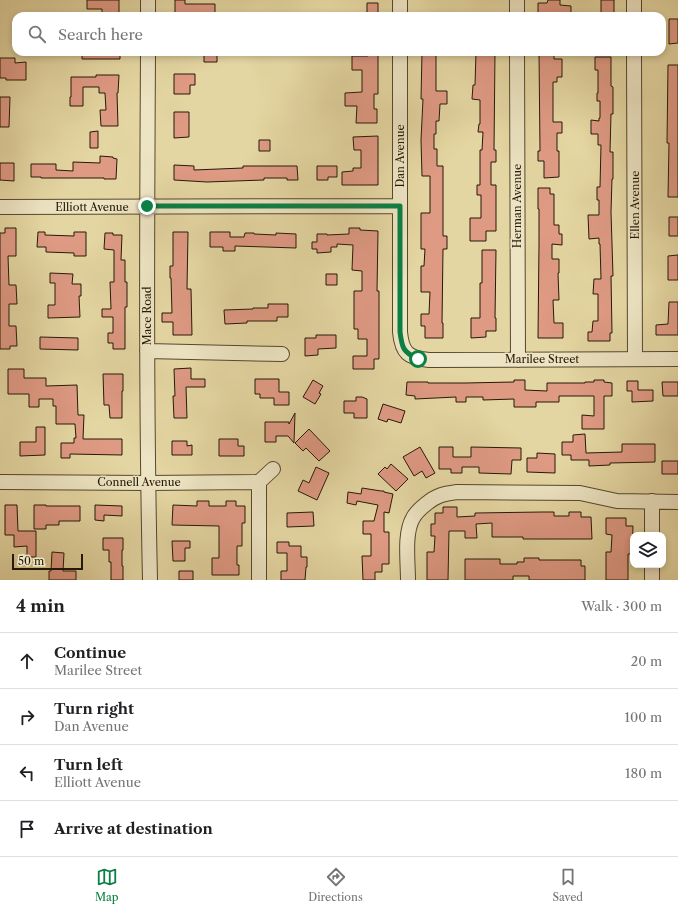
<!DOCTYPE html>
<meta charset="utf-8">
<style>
body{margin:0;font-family:"Libre Caslon Text",serif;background:#f6f6f6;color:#202124}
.controls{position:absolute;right:12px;bottom:12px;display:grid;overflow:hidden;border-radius:8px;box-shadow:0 2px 6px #0003}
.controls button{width:36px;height:36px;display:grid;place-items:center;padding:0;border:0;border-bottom:1px solid #e0e0e0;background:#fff;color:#202124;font:20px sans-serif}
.scale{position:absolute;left:12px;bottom:10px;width:71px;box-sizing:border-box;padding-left:4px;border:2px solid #271907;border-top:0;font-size:11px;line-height:14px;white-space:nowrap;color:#271907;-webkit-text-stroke:3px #ede4c3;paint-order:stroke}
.stop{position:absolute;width:12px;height:12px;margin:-9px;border:3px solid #0b8043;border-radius:50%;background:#fff}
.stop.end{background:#0b8043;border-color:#fff;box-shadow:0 1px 4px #0008}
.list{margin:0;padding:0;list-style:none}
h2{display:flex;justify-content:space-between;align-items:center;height:52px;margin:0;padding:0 16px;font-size:17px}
h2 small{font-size:13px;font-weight:400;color:#757577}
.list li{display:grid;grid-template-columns:26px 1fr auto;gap:12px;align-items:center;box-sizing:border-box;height:56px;padding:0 16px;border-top:1px solid #e0e0e0}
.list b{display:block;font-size:15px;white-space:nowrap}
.list p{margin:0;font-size:13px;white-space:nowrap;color:#757577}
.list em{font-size:13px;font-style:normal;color:#757577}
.icon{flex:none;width:22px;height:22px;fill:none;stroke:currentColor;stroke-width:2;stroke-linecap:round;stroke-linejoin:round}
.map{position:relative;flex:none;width:678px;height:580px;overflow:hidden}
.search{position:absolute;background:#fff;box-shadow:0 2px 6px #0003;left:12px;right:12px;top:12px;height:44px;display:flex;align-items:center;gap:10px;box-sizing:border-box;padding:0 14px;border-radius:12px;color:#757577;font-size:15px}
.sheet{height:276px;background:#fff}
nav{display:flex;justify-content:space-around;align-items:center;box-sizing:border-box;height:56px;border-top:1px solid #e0e0e0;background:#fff;font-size:11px;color:#757577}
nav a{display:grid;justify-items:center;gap:2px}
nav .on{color:#0b8043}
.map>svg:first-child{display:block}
.building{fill:#df9a84;stroke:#271907}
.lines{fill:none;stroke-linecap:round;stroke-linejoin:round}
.minor-casing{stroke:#56482e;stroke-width:16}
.minor{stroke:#ede4c3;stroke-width:14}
.route{stroke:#0b8043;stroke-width:5}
.labels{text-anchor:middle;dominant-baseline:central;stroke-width:3;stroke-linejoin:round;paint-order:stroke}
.street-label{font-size:11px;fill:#271907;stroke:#ede4c3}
</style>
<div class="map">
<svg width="678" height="580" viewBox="0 0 678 580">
<rect width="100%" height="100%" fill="#e4d6a2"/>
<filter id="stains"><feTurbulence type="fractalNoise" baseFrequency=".005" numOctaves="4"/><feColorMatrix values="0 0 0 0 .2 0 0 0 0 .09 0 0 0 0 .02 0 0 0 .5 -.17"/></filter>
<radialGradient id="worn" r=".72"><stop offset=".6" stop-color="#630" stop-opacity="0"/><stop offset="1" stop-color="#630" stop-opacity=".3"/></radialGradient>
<path class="building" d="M87 0H119V16H102V9H87Z
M175 0H185V4H215V16H175Z
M548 0H560V5L571 6V16H538V3H547Z
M601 0H614V15H601Z
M367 3H378V14L374 15V16H367Z
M669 19H678V43L669 44Z
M82 52H120V59H82Z
M204 52H217V62H204Z
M367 52H378V94H374V109H377V123H356L357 106H345V93L362 92V70H352V56H368Z
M422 52H436V91H447V104H440L439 121H436V134H434V149H437V166H443V236H447V249H443L442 323H443V338H425V326H421V314H429L430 292H421V266H424L425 249H421V213H430V176H422L421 140 423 99H421Z
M476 52H495L494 150H496V162H491V185H496V231H486V241H470V218H481V195H477V185H480V150H482L483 132H478L479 124H480V100L472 99 473 85H475Z
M539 52H554V59H562V77H557V82H553V122H562V133H557V151H559V177L544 178V161H538V151H540Z
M595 57H611V86L613 87V114H611L610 152H613V179H612L611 212 613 276H611L612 333H610V341H588V332H592L593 321H598V294H593L594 279H601L600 244H599V238L589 239 588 215H599V200H597V187H600L601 145H598V134H591V120L599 121V118H600V101H597V93H598V70H595Z
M0 58H15V63L26 62V80H6V78H0Z
M668 65H678V197H668L669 143H667Z
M174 74H195V85H190V94H174Z
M96 75H119L118 93H117L118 126H101L100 110H106L105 93H99V87H83V106H70V97H71V77H96Z
M0 97H10L9 127H0Z
M174 112H189V137L174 138Z
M98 131V148H90V132Z
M378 136V185H342V172L353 171V168H361V150H354L353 137Z
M259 140H270V151H259Z
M100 156 113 157V158L117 159 116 179H104V178H41V177H31V164H56V170L73 171V162L100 163Z
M0 163H14V181L0 180Z
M174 165 194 166V170L243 168V166H297L298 180H287V178H264V180L207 182 174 180Z
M317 166H337V177H328V180H317Z
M538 188H550V194H554V225H559V234H562V245L552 244V259H559V273H558L559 300H553L554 323H563V338H538L539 244V209H538Z
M669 217H678V236H669Z
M5 228H16V256H8L9 285H16L17 304H9V326H16L17 346H10V349H0V233H5Z
M349 228H360V230L378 231 377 291H379V359H374V369H353V356H367V339H358V329H354V291H362V271L352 270 353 245 337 244V247H331V252L317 253V249H312V242H317V234H327V235L349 234Z
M38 232H45V235L74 236V232H86V256H74V253L46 252V247H37Z
M173 232H188L187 289H191L192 335H173V322H162V313H172L171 278H170V266H173Z
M210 232H230V237H244L245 233H254V234L276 235V233L296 234V248L235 246V251H223V247H210Z
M105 233H113V235H122L121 260H125V282H127V307H125V349H113V343H108V333H113V317H102V309H111L110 282H114V250L104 249Z
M482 250H496L495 318H496V331H486V337L471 338V318H480V283H482Z
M678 255V280H668V256Z
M50 273 73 274 72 284H81V296H79L80 317 48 318V305H55V283H50Z
M326 274H337V285H326Z
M669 302H678V335H656V325L668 324Z
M268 304H288V317H277V321H247V323L225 324 224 310 253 309V308H268Z
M316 335H336V348L318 349V355L305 356V338H316Z
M40 337 78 338V350L40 349Z
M191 368V379H205V387H186L187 418H174L173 396H175L174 369Z
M8 369H24V378H46V386L77 385 78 415H84L83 439H122V455L70 454V458H61V443H74V438H76L75 424H56V406H53V399H39V407H29V394H8Z
M103 374H123V391H122V418H110L109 405H104Z
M255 379H279V392H289V405H274V398H260V394H255Z
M313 380 323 386 319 393 321 394 315 404 303 397Z
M514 380H525V390L547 391V383H585V382H594V380H604V382L612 383V396H604V429H582V415L594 416V396H559V402H536V407H514V399L483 400V397H466V402H456V397L415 399V396L406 395 407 382H428V383H465L514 382Z
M627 381H638V390H653V401L632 402V391H627Z
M662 382H678V396H663Z
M356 397H362L367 399V418H354V413H344V401H356Z
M383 404 405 411 401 423 388 419 387 422 378 419Z
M295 413 294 443 288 436H276V442H265V422H289V424Z
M36 427H45V455L20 456V442H36Z
M309 429 330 451 319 461 306 448 303 451 295 443Z
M585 434 586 453 622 452V444H655V462L610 463V465L589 466V460H571V455H562V442H573V435Z
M219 439H238V446H244V456H219Z
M172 441H187V446L192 445V455H172Z
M420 447 435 473 426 478 422 471 414 476 403 457Z
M439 447H453V457H471V447L521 448V460H512L511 474 479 473V467H462V473H451V469H439Z
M537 453 555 454V473L527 472V458H537Z
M662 461H678V474H662Z
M391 464 408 479 396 491 378 474 385 467 387 469Z
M316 467 329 473 317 500 298 491 303 480 309 483Z
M362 488 381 491H384V492L393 494 389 513 384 512V532H389V564H382V572H375V580H363L362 556H371V534H363V521H374L378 505 357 501 356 505 347 503 348 492 361 494Z
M197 501H209V506H226V501H236V506H245V523H242V546H237V565H239V575H212V558H219V526L172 525 173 505 197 506Z
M5 505H17L18 531H36V557H27V546L14 547V535H5Z
M34 505H46V506H80V521H59V525H46V529H34Z
M95 505 122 506V516L104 515V521L95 520Z
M443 507H457V517L475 516V513L542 512H554V516H569V512H581V517H591L592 539H523V537H492V523L476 524 477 538H465V531H449L448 580H427V552H434L435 536H431V524H435V513H443Z
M313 512 314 526 287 527V513Z
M606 518H626V526H633L632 554H628V580H606V552H611L612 535 606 534Z
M103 538H123V550H122V566H123V580H111V562H109V550H103Z
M172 541H190V548H185V561H173Z
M277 542H289V546H301V557H307V567H306L305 580H281V571H287V553H277Z
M52 552 64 553 63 571H76V580H49V571H51Z
M524 558H539V560H581V566H585V580H529V576H513V580H465V559H500V564H517V562H524Z
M179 571H193V580H179Z"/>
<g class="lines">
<g class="minor-casing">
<path id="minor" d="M400 0V16
M517 0V16
M634 0V16
M148 16V0
M148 52C147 228 146 404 150 580
M400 52V332C402 353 408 358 429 360L678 359
M517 52 518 360
M634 52 635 359
M0 207 400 206
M147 351 282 354
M0 482 148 483 259 482 273 469
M652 501V535
M652 565V580
M259 580V482
M408 580C408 562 404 533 413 518 416 512 421 508 426 504 437 495 443 494 457 492L580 493 617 501 678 502"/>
</g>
<use href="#minor" class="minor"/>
</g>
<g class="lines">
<path class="route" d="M147 206H400V332C402 348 403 352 418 359"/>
</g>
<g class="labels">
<g class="street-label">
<text transform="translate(400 156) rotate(-90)">Dan Avenue</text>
<text transform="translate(635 205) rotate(-90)">Ellen Avenue</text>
<text transform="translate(517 206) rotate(-90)">Herman Avenue</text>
<text x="92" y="207">Elliott Avenue</text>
<text transform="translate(147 316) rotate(-90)">Mace Road</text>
<text x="542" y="359">Marilee Street</text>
<text x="139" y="482">Connell Avenue</text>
</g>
</g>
<rect width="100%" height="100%" filter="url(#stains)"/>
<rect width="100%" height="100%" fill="url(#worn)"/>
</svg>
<div class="controls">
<button><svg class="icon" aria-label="layers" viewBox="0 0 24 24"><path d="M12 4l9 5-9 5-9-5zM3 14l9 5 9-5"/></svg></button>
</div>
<div class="scale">50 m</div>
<div class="stop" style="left:418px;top:359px"></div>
<div class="stop end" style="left:147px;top:206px"></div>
<div class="search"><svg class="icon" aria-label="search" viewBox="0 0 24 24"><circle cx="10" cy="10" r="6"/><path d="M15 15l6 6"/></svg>Search here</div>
</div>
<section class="sheet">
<h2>4 min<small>Walk · 300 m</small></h2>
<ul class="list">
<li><svg class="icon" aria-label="ahead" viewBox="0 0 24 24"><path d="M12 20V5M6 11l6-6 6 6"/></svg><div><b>Continue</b><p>Marilee Street</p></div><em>20 m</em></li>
<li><svg class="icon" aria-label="right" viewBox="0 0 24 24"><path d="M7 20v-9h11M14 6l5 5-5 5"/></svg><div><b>Turn right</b><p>Dan Avenue</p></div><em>100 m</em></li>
<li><svg class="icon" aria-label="left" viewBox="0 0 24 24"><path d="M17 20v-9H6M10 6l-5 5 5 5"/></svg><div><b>Turn left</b><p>Elliott Avenue</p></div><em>180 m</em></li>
<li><svg class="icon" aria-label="arrive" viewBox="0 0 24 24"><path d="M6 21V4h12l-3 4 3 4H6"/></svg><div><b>Arrive at destination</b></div></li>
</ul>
</section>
<nav>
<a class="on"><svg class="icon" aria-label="map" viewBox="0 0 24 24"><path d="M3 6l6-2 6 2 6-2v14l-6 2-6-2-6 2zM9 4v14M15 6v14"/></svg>Map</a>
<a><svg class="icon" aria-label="directions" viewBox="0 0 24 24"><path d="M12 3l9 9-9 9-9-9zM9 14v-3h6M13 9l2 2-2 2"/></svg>Directions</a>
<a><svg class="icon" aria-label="saved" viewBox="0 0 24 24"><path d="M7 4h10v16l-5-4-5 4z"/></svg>Saved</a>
</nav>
